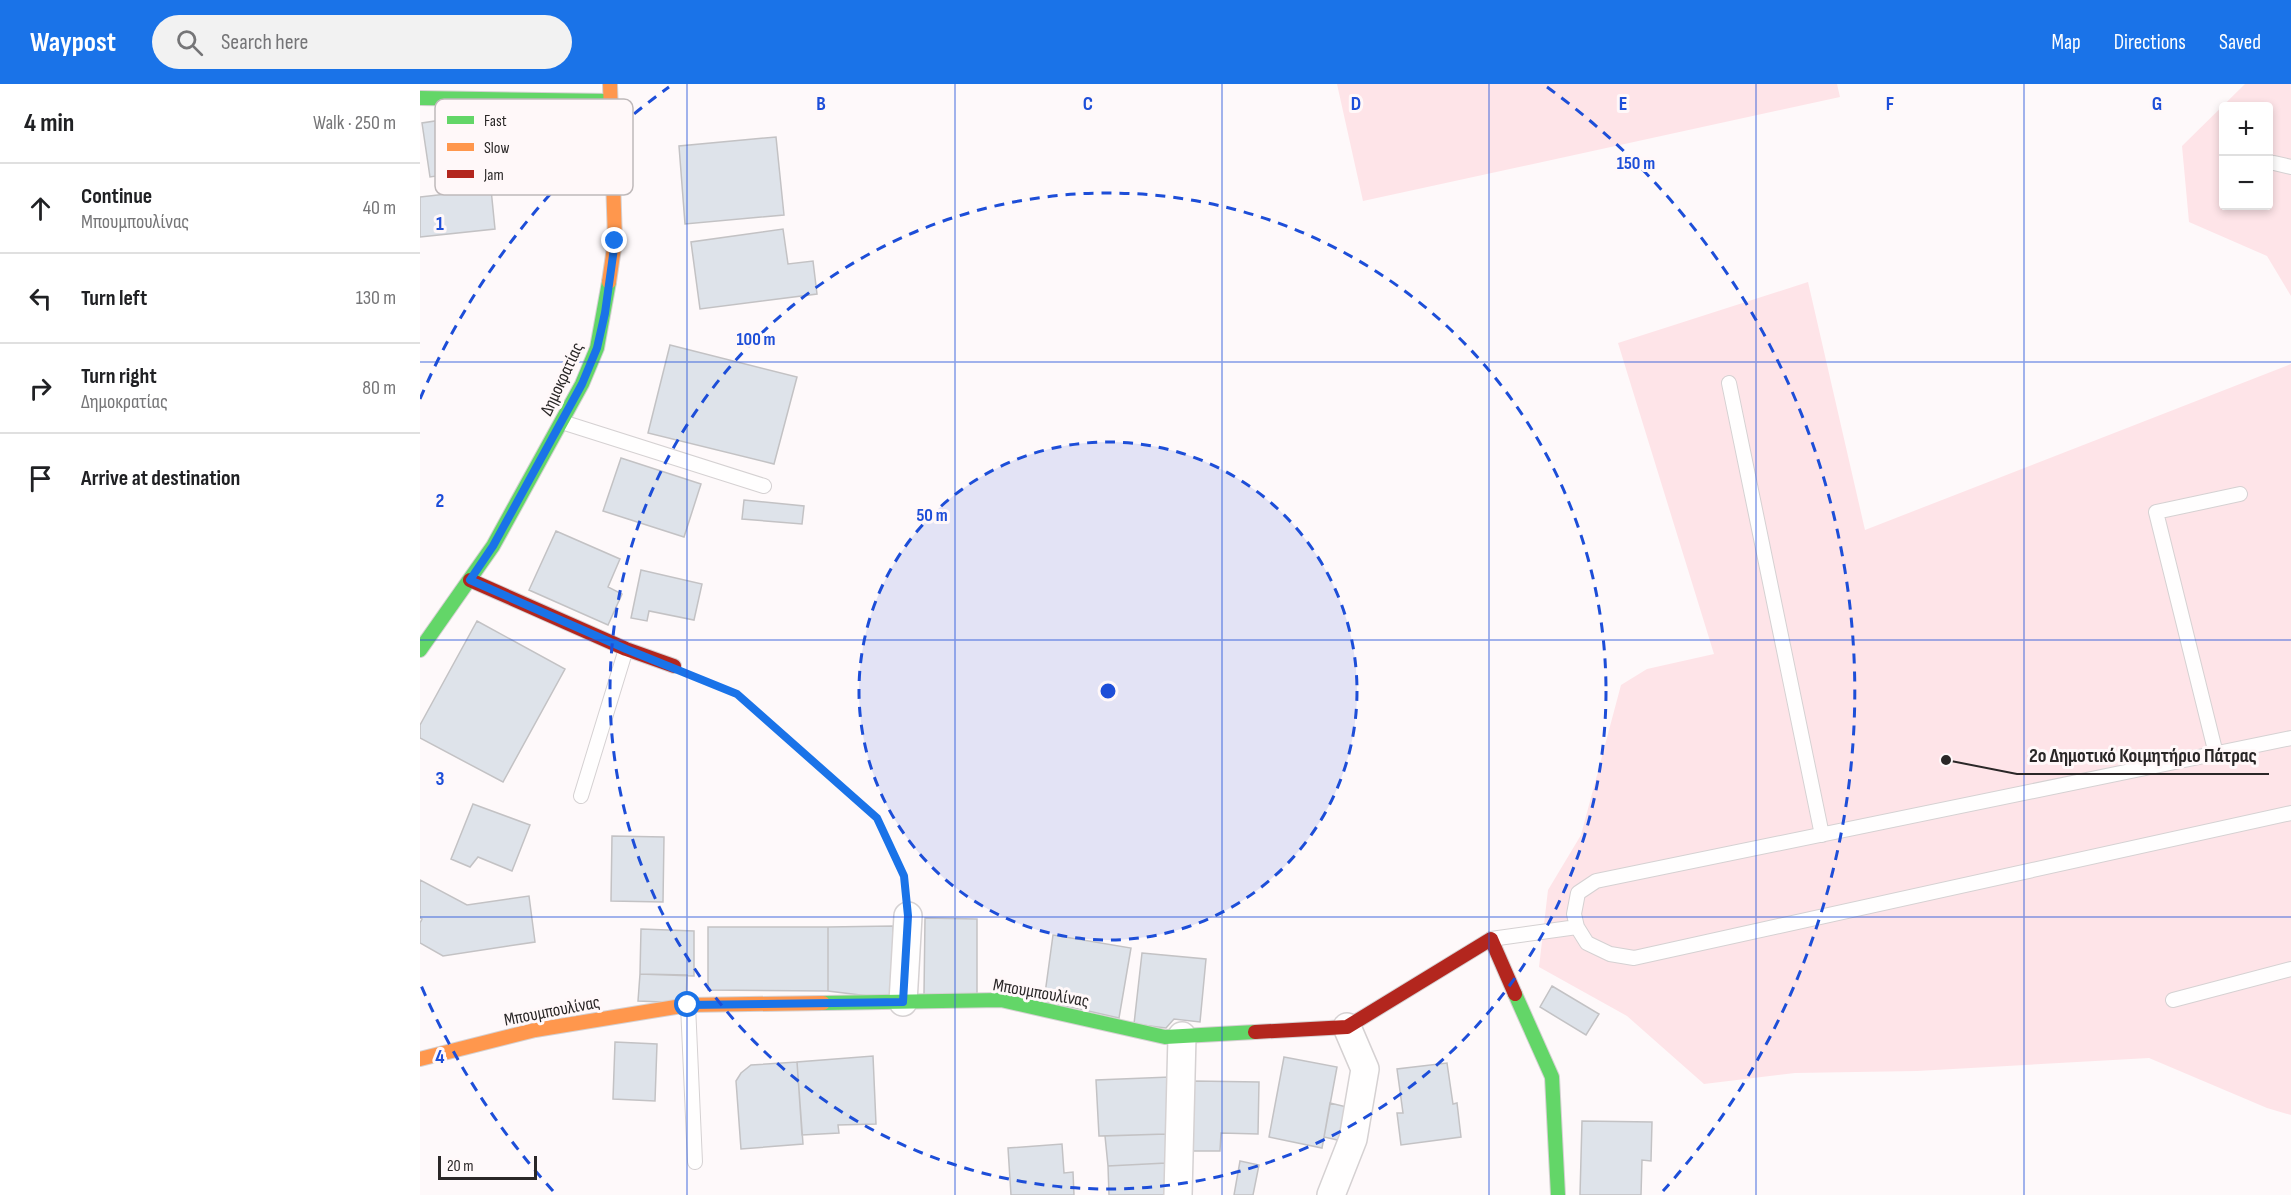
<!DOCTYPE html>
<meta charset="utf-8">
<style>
body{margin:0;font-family:"Sofia Sans Condensed",sans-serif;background:#f2f2f2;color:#202124}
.controls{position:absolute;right:18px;top:18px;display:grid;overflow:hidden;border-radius:6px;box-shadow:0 3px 9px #0003}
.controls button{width:54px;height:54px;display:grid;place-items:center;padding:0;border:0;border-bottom:2px solid #e0e0e0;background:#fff;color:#202124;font:30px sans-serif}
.scale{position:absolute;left:18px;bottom:15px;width:99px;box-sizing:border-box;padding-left:6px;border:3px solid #2a2727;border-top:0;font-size:16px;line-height:21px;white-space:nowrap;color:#2a2727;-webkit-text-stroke:4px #fff8f9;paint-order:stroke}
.stop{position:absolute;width:18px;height:18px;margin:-14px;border:4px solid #1a73e8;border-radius:50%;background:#fff}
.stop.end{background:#1a73e8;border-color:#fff;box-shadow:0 2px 6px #0008}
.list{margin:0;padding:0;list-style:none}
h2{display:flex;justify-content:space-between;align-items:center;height:78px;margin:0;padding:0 24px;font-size:26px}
h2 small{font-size:20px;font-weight:400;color:#757577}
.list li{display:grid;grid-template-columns:39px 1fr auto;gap:18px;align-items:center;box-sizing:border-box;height:90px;padding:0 24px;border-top:2px solid #e0e0e0}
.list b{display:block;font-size:22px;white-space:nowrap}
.list p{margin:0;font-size:20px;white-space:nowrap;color:#757577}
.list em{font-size:20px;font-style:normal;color:#757577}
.icon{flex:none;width:33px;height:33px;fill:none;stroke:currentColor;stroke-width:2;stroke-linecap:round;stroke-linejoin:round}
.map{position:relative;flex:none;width:1871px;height:1111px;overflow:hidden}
header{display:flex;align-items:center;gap:36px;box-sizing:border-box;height:84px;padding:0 30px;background:#1a73e8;color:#fff}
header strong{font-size:28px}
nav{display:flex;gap:33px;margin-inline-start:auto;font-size:21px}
.search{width:420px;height:54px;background:#f2f2f2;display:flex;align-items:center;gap:15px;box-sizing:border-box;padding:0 21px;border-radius:33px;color:#757577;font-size:22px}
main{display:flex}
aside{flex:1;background:#fff}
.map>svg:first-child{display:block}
.green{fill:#fee4e8;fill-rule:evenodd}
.building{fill:#dee3ea;stroke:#c3c2c4;stroke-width:1.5}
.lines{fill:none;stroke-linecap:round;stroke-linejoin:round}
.lane-casing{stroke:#d5d1d2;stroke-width:16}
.street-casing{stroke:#d5d1d2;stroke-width:30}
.fast-casing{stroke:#d5d1d2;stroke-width:16}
.slow-casing{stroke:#d5d1d2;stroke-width:16}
.jam-casing{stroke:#d5d1d2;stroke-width:16}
.path{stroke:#d7d6d6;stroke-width:4;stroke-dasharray:3 3;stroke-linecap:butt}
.lane{stroke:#fffefe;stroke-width:14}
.street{stroke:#fffefe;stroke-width:27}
.fast{stroke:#63d668;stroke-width:14}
.slow{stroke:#ff974d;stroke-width:14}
.jam{stroke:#b3261e;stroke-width:14}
.route{stroke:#1a73e8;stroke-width:8}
.grid{fill:none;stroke:#1d4ed8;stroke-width:1.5;stroke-opacity:0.55}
.ring{fill:none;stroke:#1d4ed8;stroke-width:3;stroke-dasharray:10 8}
.labels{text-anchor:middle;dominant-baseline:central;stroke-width:6;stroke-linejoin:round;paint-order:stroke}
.street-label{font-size:18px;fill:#2a2727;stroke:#fff8f9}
.key{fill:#fff8f9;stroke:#bfb9ba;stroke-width:1.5}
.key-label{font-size:16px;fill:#2a2727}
.grid-label{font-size:20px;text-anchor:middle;font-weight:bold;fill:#1d4ed8;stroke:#fff8f9;stroke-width:6;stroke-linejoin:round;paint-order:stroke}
.centre{fill:#1d4ed8;stroke:#fff8f9;stroke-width:3}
.ring-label{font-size:18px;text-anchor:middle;font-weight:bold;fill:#1d4ed8;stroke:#fff8f9;stroke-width:6;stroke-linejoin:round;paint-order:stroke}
.leader{fill:none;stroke:#2a2727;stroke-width:2}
.callout-dot{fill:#2a2727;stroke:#fff8f9;stroke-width:2}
.callout-label{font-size:20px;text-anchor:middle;font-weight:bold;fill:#2a2727;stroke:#fff8f9;stroke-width:6;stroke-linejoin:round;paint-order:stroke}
</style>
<header>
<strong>Waypost</strong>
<div class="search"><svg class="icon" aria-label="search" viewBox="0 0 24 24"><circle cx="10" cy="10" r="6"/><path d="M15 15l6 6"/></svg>Search here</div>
<nav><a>Map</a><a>Directions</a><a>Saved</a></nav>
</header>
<main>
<aside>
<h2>4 min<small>Walk · 250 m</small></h2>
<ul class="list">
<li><svg class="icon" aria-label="ahead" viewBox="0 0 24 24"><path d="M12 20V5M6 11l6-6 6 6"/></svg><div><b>Continue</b><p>Μπουμπουλίνας</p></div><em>40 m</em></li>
<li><svg class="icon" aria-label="left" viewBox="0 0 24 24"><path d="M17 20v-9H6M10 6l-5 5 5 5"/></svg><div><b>Turn left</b></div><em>130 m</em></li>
<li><svg class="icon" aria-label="right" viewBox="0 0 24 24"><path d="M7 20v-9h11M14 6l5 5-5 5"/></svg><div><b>Turn right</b><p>Δημοκρατίας</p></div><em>80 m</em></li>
<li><svg class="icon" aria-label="arrive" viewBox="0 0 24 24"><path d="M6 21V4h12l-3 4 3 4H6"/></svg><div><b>Arrive at destination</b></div></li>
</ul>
</aside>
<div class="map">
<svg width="1871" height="1111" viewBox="0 0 1871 1111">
<rect width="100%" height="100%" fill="#fef9fa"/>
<path class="green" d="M917 0H1417L1420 13 943 117Z
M1825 0H1871V212L1847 172 1769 138 1762 62ZM1804 22H1848V122H1804Z
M1388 198 1445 446 1871 280V1031L1847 1024 1729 974 1497 987 1375 989 1284 1000 1207 932 1119 883 1128 806 1161 751 1201 601 1227 585 1294 570 1198 259Z"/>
<path class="building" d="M74 28 82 82 10 93 2 39Z
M356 53 364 131 265 140 259 62Z
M71 105 75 145 0 153V113Z
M363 145 368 180 393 177 397 210 280 225 271 158Z
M250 261 377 293 354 380 228 349Z
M201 374 281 400 264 453 183 427Z
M324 416 384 422 382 440 322 435Z
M136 447 200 475 188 503 202 510 188 541 109 506Z
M221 486 282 500 274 536 229 527 227 537 211 534Z
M57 537 145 585 83 698 0 654V641Z
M53 720 110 741 92 787 58 773 50 783 31 775Z
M192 752 244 753 243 818 191 817Z
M0 796 47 821 109 812 115 858 23 872 0 859V839L2 835 0 834Z
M505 834 557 835V911H504Z
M473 842V915L408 907V843Z
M288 843H408V907L288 906Z
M221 845 274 847V892L220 890Z
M633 851 711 864 699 934 624 917Z
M722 869 786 875 780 938 754 935 746 944 714 940Z
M220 890 267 891 266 919 218 917Z
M1132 902 1179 930 1166 951 1120 923Z
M195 958 237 960 235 1017 193 1015Z
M453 972 456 1040 418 1041 419 1049 382 1051 377 978Z
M864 973 917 983 902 1064 849 1053Z
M377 978 383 1060 321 1065 316 997 321 989 331 981Z
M1027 979 1033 1020 1037 1019 1041 1053 981 1061 977 1029H983L977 985Z
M750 993 746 1050 679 1052 676 996Z
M774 997 839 998 838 1050 801 1049 800 1067H772Z
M910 1019 931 1024 922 1057 904 1053Z
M1162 1037 1232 1038 1231 1077 1222 1076 1221 1111H1160Z
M746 1050V1079L688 1082 685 1052Z
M642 1060 644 1089 653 1088 654 1111H591L588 1064Z
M820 1077 839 1081 833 1111H814Z
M746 1079 747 1111H689L688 1082Z"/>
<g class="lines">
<g class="lane-casing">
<path id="lane" d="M1854 79 1871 83
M1309 299 1402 751
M142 338 344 402
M1796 670 1736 428 1820 410
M161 712 206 565
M1157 843 1154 830 1158 809 1176 797 1871 654
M1071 855 1157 843 1167 859 1190 870 1214 874 1871 729
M1753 916 1871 885
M268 921 275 1078"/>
</g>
<g class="street-casing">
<path id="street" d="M483 918 488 832
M758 1111 762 952
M911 1111 933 1055 945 985 927 943"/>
</g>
<g class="fast-casing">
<path id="fast" d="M0 14 191 17
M0 566 73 462 162 300 177 264 189 198
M1095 910 1132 993 1138 1111
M403 919 581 916 745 953 835 948"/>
</g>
<g class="slow-casing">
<path id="slow" d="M189 198 195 157 190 0
M0 975 115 946 268 921 403 919"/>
</g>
<g class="jam-casing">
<path id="jam" d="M50 496 206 565 254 582
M835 948 927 943 1071 855 1095 910"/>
</g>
<path class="path" d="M282 594 317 610 457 734 484 792 485 804"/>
<use href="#lane" class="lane"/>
<use href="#street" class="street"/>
<use href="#fast" class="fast"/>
<use href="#slow" class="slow"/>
<use href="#jam" class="jam"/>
</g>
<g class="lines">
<path class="route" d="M195 157 185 229 177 264 162 300 73 462 50 496 206 565 317 610 457 734 484 792 488 832 483 918 268 921"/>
</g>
<path class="grid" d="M267 0V1111M535 0V1111M802 0V1111M1069 0V1111M1336 0V1111M1604 0V1111M0 278H1871M0 556H1871M0 833H1871"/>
<circle cx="688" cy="607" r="249" fill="#1d4ed8" fill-opacity=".12"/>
<g class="ring">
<circle cx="688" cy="607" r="249"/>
<circle cx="688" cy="607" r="498"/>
<path d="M133 1107A747 747 0 0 1 0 899M0 315A747 747 0 0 1 249 3M1127 3A747 747 0 0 1 1243 1107"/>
</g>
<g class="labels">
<g class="street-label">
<text transform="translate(142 295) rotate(-65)">Δημοκρατίας</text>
<text transform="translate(621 909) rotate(10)">Μπουμπουλίνας</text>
<text transform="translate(132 927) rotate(-11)">Μπουμπουλίνας</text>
</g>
</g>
<rect x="15" y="15" width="198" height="96" rx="9" class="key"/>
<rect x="27" y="32" width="27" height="8" fill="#63d668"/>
<rect x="27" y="59" width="27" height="8" fill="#ff974d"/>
<rect x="27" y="86" width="27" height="8" fill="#b3261e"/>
<g class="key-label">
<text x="64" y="42">Fast</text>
<text x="64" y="69">Slow</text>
<text x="64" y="96">Jam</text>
</g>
<g class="grid-label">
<text x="401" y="26">B</text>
<text x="668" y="26">C</text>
<text x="936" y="26">D</text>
<text x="1203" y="26">E</text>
<text x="1470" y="26">F</text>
<text x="1737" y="26">G</text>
<text x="20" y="146">1</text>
<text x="20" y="423">2</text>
<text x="20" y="701">3</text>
<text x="20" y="979">4</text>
</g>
<circle cx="688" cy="607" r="9" class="centre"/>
<g class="ring-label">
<text x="1216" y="85">150 m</text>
<text x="336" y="261">100 m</text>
<text x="512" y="437">50 m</text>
</g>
<path class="leader" d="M1526 676L1597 690H1849"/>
<circle class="callout-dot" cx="1526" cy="676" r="6"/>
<g class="callout-label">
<text x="1723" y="678">2o Δημοτικό Κοιμητήριο Πάτρας</text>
</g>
</svg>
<div class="controls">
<button>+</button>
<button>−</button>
</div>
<div class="scale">20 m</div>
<div class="stop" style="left:268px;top:921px"></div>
<div class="stop end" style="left:195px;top:157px"></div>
</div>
</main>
